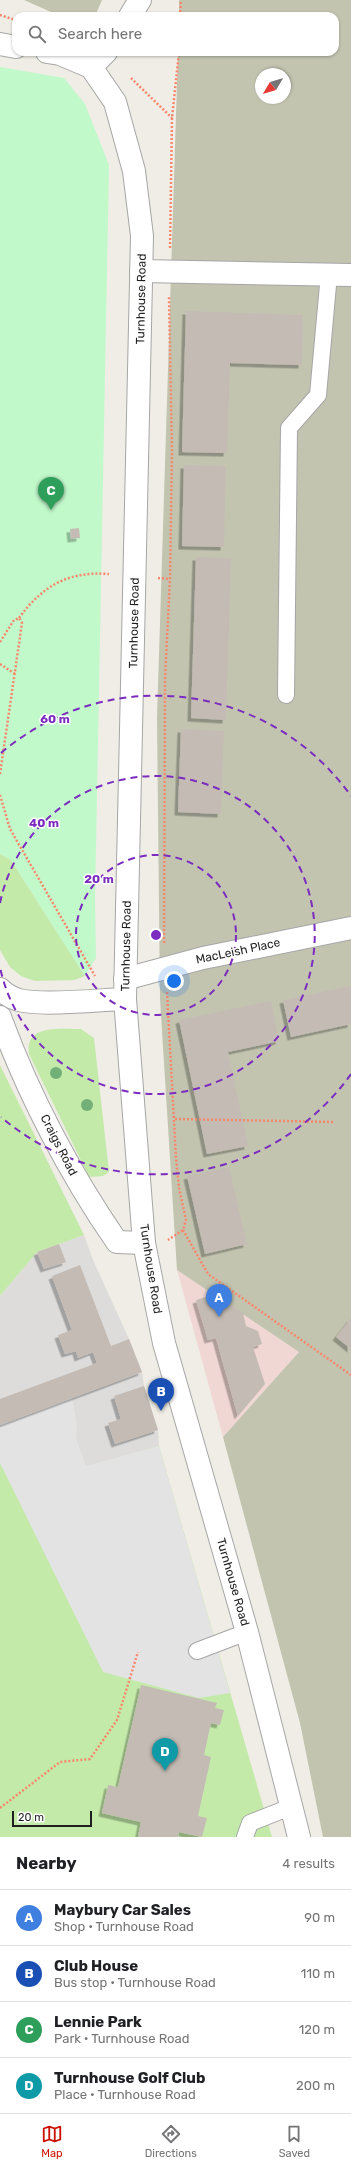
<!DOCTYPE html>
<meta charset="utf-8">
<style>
body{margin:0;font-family:Rubik,sans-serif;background:#f6f6f6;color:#202124}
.compass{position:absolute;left:255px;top:68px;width:36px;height:36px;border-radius:50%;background:#fff;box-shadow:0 1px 3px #0004;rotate:232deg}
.scale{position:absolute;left:12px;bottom:10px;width:80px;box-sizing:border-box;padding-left:4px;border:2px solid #1f1f1f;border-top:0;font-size:11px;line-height:14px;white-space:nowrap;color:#1f1f1f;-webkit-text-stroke:3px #fff;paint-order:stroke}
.you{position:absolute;left:174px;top:981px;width:14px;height:14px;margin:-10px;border:3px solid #fff;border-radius:50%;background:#1a73e8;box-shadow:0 0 0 6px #1a73e833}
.badge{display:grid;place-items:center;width:26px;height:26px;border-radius:50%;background:#cd1100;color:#fff;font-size:13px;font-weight:700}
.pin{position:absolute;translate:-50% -33px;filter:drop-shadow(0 1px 2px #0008)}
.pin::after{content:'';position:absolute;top:21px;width:14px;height:12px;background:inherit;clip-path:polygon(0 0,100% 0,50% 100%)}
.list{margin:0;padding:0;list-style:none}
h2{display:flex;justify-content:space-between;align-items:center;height:52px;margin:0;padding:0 16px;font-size:17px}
h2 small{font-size:13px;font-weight:400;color:#757577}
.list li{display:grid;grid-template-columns:26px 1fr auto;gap:12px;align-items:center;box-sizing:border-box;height:56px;padding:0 16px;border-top:1px solid #e0e0e0}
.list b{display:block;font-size:15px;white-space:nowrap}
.list p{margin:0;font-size:13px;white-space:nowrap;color:#757577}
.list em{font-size:13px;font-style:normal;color:#757577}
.icon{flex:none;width:22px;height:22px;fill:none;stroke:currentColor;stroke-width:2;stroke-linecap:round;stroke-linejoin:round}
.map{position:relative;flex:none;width:351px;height:1837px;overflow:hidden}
.search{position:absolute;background:#fff;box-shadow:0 1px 3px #0004;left:12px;right:12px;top:12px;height:44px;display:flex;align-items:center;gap:10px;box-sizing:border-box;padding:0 14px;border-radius:12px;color:#757577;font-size:15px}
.sheet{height:276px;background:#fff}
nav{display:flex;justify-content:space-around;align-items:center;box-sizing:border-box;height:56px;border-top:1px solid #e0e0e0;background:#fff;font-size:11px;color:#757577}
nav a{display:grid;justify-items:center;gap:2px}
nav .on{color:#cd1100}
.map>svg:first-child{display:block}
.residential{fill:#dddcdb}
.commercial{fill:#f0d7d4}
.construction{fill:#c2c4b0;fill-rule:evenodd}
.grass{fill:#c4eaaa}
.park{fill:#c2f9cb}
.parking{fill:#e3e3e3}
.building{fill:#c4bcb4;filter:url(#shadow)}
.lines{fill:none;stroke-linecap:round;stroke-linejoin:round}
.service-casing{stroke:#a6a6a6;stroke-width:18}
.minor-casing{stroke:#a6a6a6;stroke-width:24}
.tertiary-casing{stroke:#a6a6a6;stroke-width:24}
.path{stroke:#fa866b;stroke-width:2.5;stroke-dasharray:2 2;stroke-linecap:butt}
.service{stroke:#fff;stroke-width:16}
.minor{stroke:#fff;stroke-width:22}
.tertiary{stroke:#fff;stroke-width:22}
.tree{fill:#72b078}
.ring{fill:none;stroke:#7b2cbf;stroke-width:2;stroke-dasharray:7 5}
.labels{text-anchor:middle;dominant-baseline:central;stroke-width:3;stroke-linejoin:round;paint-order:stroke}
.street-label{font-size:12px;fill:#1f1f1f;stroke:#fff}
.centre{fill:#7b2cbf;stroke:#fff;stroke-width:2}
.ring-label{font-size:12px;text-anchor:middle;font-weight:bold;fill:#7b2cbf;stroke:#fff;stroke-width:3;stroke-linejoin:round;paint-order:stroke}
</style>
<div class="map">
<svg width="351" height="1837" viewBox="0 0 351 1837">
<defs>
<filter id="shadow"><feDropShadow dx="-3.5" dy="3.5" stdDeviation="0" flood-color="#0004"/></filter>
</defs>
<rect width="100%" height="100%" fill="#efede5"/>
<path class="residential" d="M84 1235 93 1260 129 1339 142 1372 144 1386 158 1430 159 1446 13 1487 0 1463V1296L37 1252Z"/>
<path class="commercial" d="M177 1270 299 1352 223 1437Z"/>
<path class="construction" d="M24 0H102L95 16H60Z
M179 0H351V1837H323L300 1723 223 1437 299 1352 177 1270 160 999 157 718 178 52H335V16H179ZM261 74H285V98H261Z"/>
<path class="grass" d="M0 854 11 860 85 976 74 980 35 981 21 976 10 967 0 950Z
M81 1029 94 1038 109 1172 103 1176 89 1177 29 1054C24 1024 60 1029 81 1029Z
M0 1065 84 1235 37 1252 0 1296Z
M159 1446 272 1837H0V1463L13 1487Z"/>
<path class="park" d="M0 67 64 78 85 104 109 165 95 900 96 958 85 976 11 860 0 854Z"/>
<path class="parking" d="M72 1398 77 1425 76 1438 86 1466 159 1446 230 1693 199 1698 103 1672 0 1463V1425Z"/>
<path class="building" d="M186 311 303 315 302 365 230 363 227 453 182 452Z
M184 465 226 466 224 547 182 546Z
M79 528 80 538 71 539 70 529Z
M196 557 231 558 226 720 191 718Z
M181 729 224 731 221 814 178 812Z
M351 986V1024L291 1037 283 1000Z
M271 1001 279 1041 228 1052 248 1146 207 1154 179 1020Z
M229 1167 247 1244 205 1254 187 1176Z
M59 1244 66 1262 44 1269 37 1252Z
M80 1265 111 1346 129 1339 142 1372 0 1425V1399L97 1363 93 1352 78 1358 76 1351 65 1354 58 1335 72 1330 52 1276Z
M215 1294 243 1313 246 1326 258 1331 262 1344 253 1347 265 1384 238 1416 216 1338 208 1340 196 1300Z
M351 1318V1349L336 1337Z
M144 1386 158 1430 115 1444 108 1423 121 1419 114 1396Z
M141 1685 217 1703 215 1708 224 1710 220 1725 211 1723 204 1755 211 1757 198 1816 207 1818 202 1837 179 1832 178 1837H138L141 1822 102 1813 108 1785 118 1787Z"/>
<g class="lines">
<g class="service-casing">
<path id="service" d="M286 695 289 428 318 395 329 274
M197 1651 247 1632
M245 1837 250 1823 293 1806"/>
</g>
<g class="minor-casing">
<path id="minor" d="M0 44 16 47
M47 52 60 54 91 67
M141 271 351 275
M125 979 203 958 351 928
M0 989C5 994 12 998 19 1000 42 1006 98 1000 125 999
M0 1017C28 1094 70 1174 117 1242L144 1243"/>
</g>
<g class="tertiary-casing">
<path id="tertiary" d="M130 16 140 0
M106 52 91 67 115 102 134 171 142 236 125 999 144 1243 164 1343 247 1632 299 1837"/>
</g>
<path class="path" d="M0 15 15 20
M180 16 181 0
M131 78 172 118
M170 248 172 118 179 52
M158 578 170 579
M19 618C43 585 69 571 109 574
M0 642 14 620 19 618 22 623 0 774
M0 664 15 674
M0 795 10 829 95 976
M164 943 165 679 170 579 172 453 169 297
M167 992 176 1158 179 1188 186 1220 183 1230 168 1240
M175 1119 335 1122
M183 1230 208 1274 351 1375
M0 1808 60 1762 90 1759 117 1720 138 1652"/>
<use href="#service" class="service"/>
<use href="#minor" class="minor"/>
<use href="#tertiary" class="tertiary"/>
</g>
<g class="tree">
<circle cx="56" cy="1073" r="6"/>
<circle cx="87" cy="1105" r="6"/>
</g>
<g class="ring">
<circle cx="156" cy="935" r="80"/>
<path d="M0 903A159 159 0 1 1 0 967"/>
<path d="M351 1074A239 239 0 0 1 1 1117M1 753A239 239 0 0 1 351 796"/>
</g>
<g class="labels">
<g class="street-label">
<text transform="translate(141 299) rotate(-89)">Turnhouse Road</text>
<text transform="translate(134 623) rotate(-89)">Turnhouse Road</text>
<text transform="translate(126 946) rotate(-89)">Turnhouse Road</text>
<text transform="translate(238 951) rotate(-12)">MacLeish Place</text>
<text transform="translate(59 1145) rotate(63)">Craigs Road</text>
<text transform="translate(151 1269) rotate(81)">Turnhouse Road</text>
<text transform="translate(233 1582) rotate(74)">Turnhouse Road</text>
</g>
</g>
<circle cx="156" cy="935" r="6" class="centre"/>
<g class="ring-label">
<text x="55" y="723">60 m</text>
<text x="44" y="827">40 m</text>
<text x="99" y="883">20 m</text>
</g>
</svg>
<svg class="compass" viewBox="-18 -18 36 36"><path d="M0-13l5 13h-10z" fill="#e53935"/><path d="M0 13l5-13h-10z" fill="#757577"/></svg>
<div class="scale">20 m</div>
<div class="you"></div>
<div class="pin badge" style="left:219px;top:1317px;background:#3f7fe0">A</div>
<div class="pin badge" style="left:161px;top:1411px;background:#1a4fb4">B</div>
<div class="pin badge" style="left:51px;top:510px;background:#2e9e5b">C</div>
<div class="pin badge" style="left:165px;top:1771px;background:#0f9aa8">D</div>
<div class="search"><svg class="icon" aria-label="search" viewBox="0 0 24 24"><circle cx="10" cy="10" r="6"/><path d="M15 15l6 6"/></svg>Search here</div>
</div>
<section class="sheet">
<h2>Nearby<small>4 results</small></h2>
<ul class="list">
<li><span class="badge" style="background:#3f7fe0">A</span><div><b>Maybury Car Sales</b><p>Shop · Turnhouse Road</p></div><em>90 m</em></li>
<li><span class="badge" style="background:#1a4fb4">B</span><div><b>Club House</b><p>Bus stop · Turnhouse Road</p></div><em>110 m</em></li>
<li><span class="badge" style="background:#2e9e5b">C</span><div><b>Lennie Park</b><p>Park · Turnhouse Road</p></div><em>120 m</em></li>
<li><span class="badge" style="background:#0f9aa8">D</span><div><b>Turnhouse Golf Club</b><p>Place · Turnhouse Road</p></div><em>200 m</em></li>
</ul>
</section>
<nav>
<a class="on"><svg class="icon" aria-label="map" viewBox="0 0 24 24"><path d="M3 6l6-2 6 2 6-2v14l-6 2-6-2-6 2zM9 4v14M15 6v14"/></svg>Map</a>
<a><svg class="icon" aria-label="directions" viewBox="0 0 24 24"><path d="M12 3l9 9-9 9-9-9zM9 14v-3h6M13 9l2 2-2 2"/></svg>Directions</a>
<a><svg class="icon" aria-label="saved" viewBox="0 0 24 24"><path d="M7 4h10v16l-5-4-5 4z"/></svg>Saved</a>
</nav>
